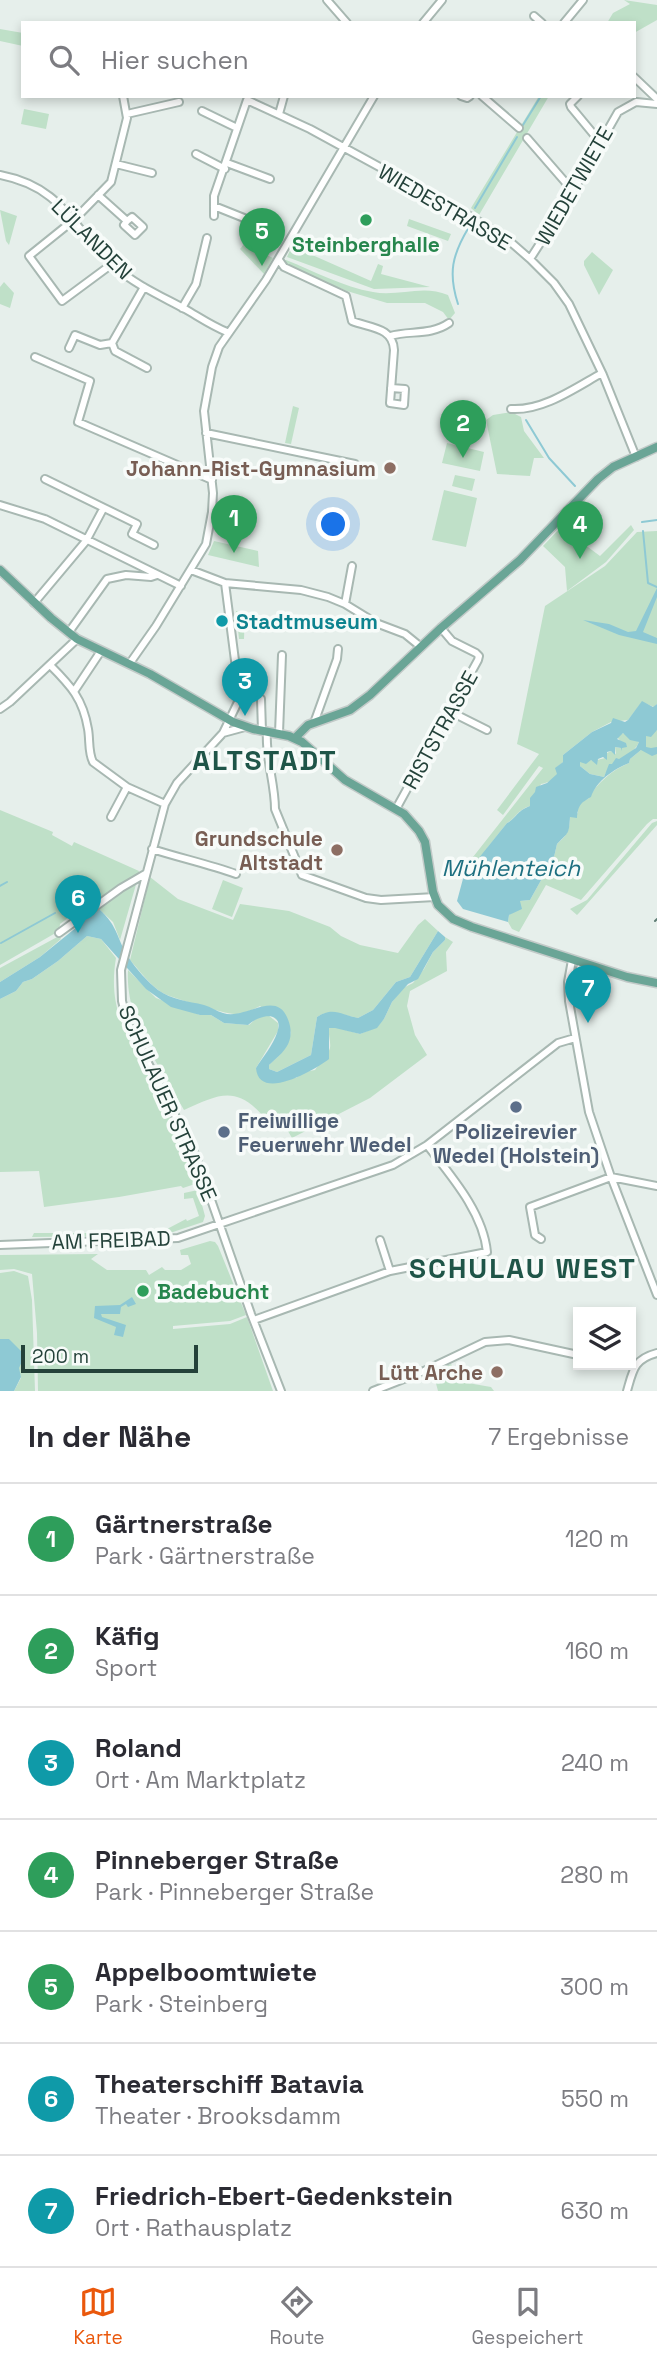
<!DOCTYPE html>
<html lang="de">
<meta charset="utf-8">
<style>
body{margin:0;font-family:"Space Grotesk",sans-serif;background:#f7f7f7;color:#2b2b33}
.controls{position:absolute;right:21px;bottom:21px;display:grid;overflow:hidden;border-radius:0px;box-shadow:0 4px 10px #0003}
.controls button{width:63px;height:63px;display:grid;place-items:center;padding:0;border:0;border-bottom:2px solid #e1e1e2;background:#fff;color:#2b2b33;font:35px sans-serif}
.scale{position:absolute;left:21px;bottom:18px;width:177px;box-sizing:border-box;padding-left:7px;border:4px solid #24423a;border-top:0;font-size:19px;line-height:24px;white-space:nowrap;color:#24423a;-webkit-text-stroke:5px #f7fbf9;paint-order:stroke}
.you{position:absolute;left:334px;top:525px;width:24px;height:24px;margin:-18px;border:5px solid #fff;border-radius:50%;background:#1a73e8;box-shadow:0 0 0 10px #1a73e833}
.badge{display:grid;place-items:center;width:46px;height:46px;border-radius:50%;background:#ea580c;color:#fff;font-size:23px;font-weight:700}
.pin{position:absolute;translate:-50% -58px;filter:drop-shadow(0 2px 4px #0008)}
.pin::after{content:'';position:absolute;top:37px;width:24px;height:21px;background:inherit;clip-path:polygon(0 0,100% 0,50% 100%)}
.list{margin:0;padding:0;list-style:none}
h2{display:flex;justify-content:space-between;align-items:center;height:91px;margin:0;padding:0 28px;font-size:30px}
h2 small{font-size:23px;font-weight:400;color:#7c7c81}
.list li{display:grid;grid-template-columns:46px 1fr auto;gap:21px;align-items:center;box-sizing:border-box;height:112px;padding:0 28px;border-top:2px solid #e1e1e2}
.list b{display:block;font-size:26px;white-space:nowrap}
.list p{margin:0;font-size:23px;white-space:nowrap;color:#7c7c81}
.list em{font-size:23px;font-style:normal;color:#7c7c81}
.icon{flex:none;width:38px;height:38px;fill:none;stroke:currentColor;stroke-width:2;stroke-linecap:round;stroke-linejoin:round}
.map{position:relative;flex:none;width:657px;height:1391px;overflow:hidden}
.search{position:absolute;background:#fff;box-shadow:0 4px 10px #0003;left:21px;right:21px;top:21px;height:77px;display:flex;align-items:center;gap:18px;box-sizing:border-box;padding:0 24px;border-radius:0px;color:#7c7c81;font-size:26px}
.sheet{height:875px;background:#fff}
nav{display:flex;justify-content:space-around;align-items:center;box-sizing:border-box;height:98px;border-top:2px solid #e1e1e2;background:#fff;font-size:19px;color:#7c7c81}
nav a{display:grid;justify-items:center;gap:4px}
nav .on{color:#ea580c}
.map>svg:first-child{display:block}
.green{fill:#bfe0c8}
.water{fill:#8ec9d4;fill-rule:evenodd}
.lines{fill:none;stroke-linecap:round;stroke-linejoin:round}
.stream{stroke:#8ec9d4;stroke-width:2}
.minor-casing{stroke:#a8b8b2;stroke-width:10}
.major-casing{stroke:#c2cac8;stroke-width:11}
.minor{stroke:#fff;stroke-width:6}
.major{stroke:#6aa596;stroke-width:8}
.tram{stroke:#5f7d75;stroke-width:2}
.leisure-dot{fill:#2e9e5b;stroke:#f7fbf9;stroke-width:2.5}
.education-dot{fill:#8d6e63;stroke:#f7fbf9;stroke-width:2.5}
.culture-dot{fill:#0f9aa8;stroke:#f7fbf9;stroke-width:2.5}
.service-dot{fill:#5c6f8a;stroke:#f7fbf9;stroke-width:2.5}
.labels{text-anchor:middle;dominant-baseline:central;stroke-width:7;stroke-linejoin:round;paint-order:stroke}
.street-label{font-size:21px;fill:#24423a;stroke:#f7fbf9}
.leisure-label{font-size:21px;font-weight:bold;fill:#27864d;stroke:#f7fbf9}
.education-label{font-size:21px;font-weight:bold;fill:#785e54;stroke:#f7fbf9;text-anchor:end}
.culture-label{font-size:21px;font-weight:bold;fill:#0d838f;stroke:#f7fbf9;text-anchor:start}
.service-label{font-size:21px;font-weight:bold;fill:#4e5e75;stroke:#f7fbf9;text-anchor:start}
.water-label{font-size:23px;font-style:italic;fill:#1c6f80;stroke:#f7fbf9}
.district-label{font-size:28px;font-weight:bold;letter-spacing:2px;fill:#1f5548;stroke:#f7fbf9}
</style>
<div class="map">
<svg width="657" height="1391" viewBox="0 0 657 1391">
<rect width="100%" height="100%" fill="#e6efeb"/>
<path class="green" d="M624 0 657 5V20L634 33V23H607L613 13 630 4Z
M0 29 23 33V46L0 41Z
M539 96H549L479 215 471 208Z
M24 109 49 114 46 129 21 124Z
M0 210 17 216 9 245 6 241Z
M409 219 451 234 448 241 407 226Z
M244 244 273 258 264 274 240 249Z
M292 246 371 281 378 264 383 266 381 274 430 287 374 289 287 257Z
M592 252 613 270 599 295 584 265V261Z
M286 260C314 271 343 287 373 292 398 297 423 284 448 295L455 313 449 320 443 312 425 303H387L347 291 287 266 284 261Z
M4 282 14 293 10 308 0 304V287Z
M293 406 299 408 291 444 285 443Z
M511 412 521 417 524 431 544 458H534L530 476 497 474 486 420 493 415Z
M447 443 484 452 480 471 442 463Z
M455 475 475 479 472 491 452 486Z
M444 490 477 498 466 547 432 540Z
M631 525 634 530 606 562 567 591 565 567 543 546 561 527 600 556Z
M657 531V704L654 707 642 702 628 720 611 722 592 732 563 755V762L556 768 558 774C553 780 548 783 541 784L530 806C517 810 516 818 507 823L488 847 471 877 469 879 466 878 462 871 543 768 539 766 503 815 497 810 539 754 517 744 545 606 605 566 637 532Z
M214 541 258 551 259 567 208 555Z
M236 611 245 612 244 639H239Z
M657 730V819H653L647 824 581 900 546 885 519 932 512 929 508 922 509 915 518 909 520 901 530 900 554 857 557 844C566 836 570 831 570 817L578 813 577 809 583 800 588 799C597 783 612 770 629 763L630 759 641 750 645 735Z
M623 733 639 742C632 759 610 759 604 777L590 774 580 766V761L591 760 596 763 597 760 605 758 607 753 611 751 616 754 615 747 621 748 622 743 617 737Z
M0 810 53 832 52 835 72 846 74 842 139 871 138 876 91 905 86 904 60 924 59 931 0 965Z
M657 821V825L579 913 577 915 570 909 587 900 652 823Z
M150 877 178 899 233 920 240 904 289 911 330 927 341 936 360 945 398 953 418 925 425 919 438 931 410 977 396 982 373 1010 358 1018C344 1016 330 1008 317 1017L311 1055 277 1072 269 1069V1065C280 1055 288 1048 291 1032L260 1006C252 1010 244 1014 234 1014 226 1014 168 997 161 992 149 984 139 970 130 960Z
M223 880 243 888 232 917 212 909Z
M137 881 120 940 113 922 99 909V906Z
M59 936 61 939 40 957 0 982V968Z
M87 936 101 939 116 958C105 1022 140 1051 165 1104 177 1129 186 1154 195 1180V1184L183 1188 181 1186 119 1197 44 1207 39 1171 0 1172V999L16 991 23 982 32 979 58 961Z
M445 937 453 942 446 952 447 971 410 991 407 1006 415 1035 427 1055 370 1098 292 1138 281 1119 265 1118C236 1085 220 1094 184 1110 160 1067 125 1021 128 970L156 998 200 1015H211L224 1023 249 1025 260 1015H268L278 1023V1031L256 1068 296 1078 304 1072 315 1070C320 1063 328 1055 330 1048 331 1042 328 1035 329 1028L335 1027 360 1034 377 1027 384 1019 392 1002 403 988 413 983 424 969 433 952 445 940Z
M198 1190 205 1216 203 1222 170 1233 149 1235 148 1231 167 1229 186 1219 187 1221 199 1216 193 1198 184 1199V1193Z
M34 1233H115V1236L32 1237Z
M210 1241 215 1242 218 1246 246 1315 230 1321 173 1326V1329L230 1324 247 1317 273 1391H38L37 1333 32 1274 14 1269 0 1270V1255L98 1254 91 1259 107 1270H146L149 1275 162 1267 165 1270H181L191 1264 188 1255H181L180 1250Z
M14 1271 28 1276 32 1300 35 1391H14L21 1378 9 1339H0V1273Z
M451 1364 462 1382 491 1387 494 1391H438L433 1372Z"/>
<path class="water" d="M657 588V597L643 632 657 638V644L619 635 583 620 609 624 628 632 636 631Z
M642 701 653 707 657 704V730L651 737 646 736V747L651 748 657 747V754L652 756 641 750 630 759 629 763C614 769 596 781 591 797 580 803 578 806 577 818L570 817C569 834 569 832 557 844L554 857 530 900 520 901 522 909 509 915 508 922 463 909 457 901 464 875 470 879V869L507 823C516 819 516 811 530 806V798L535 792 536 787 547 783 557 774 555 768 563 762V755L592 732 611 723 613 718 625 722 628 720ZM623 733 630 740 639 742 636 748 619 759 616 758 612 764H609L604 777 590 774 580 766V762L586 764 591 760 597 765 598 759 603 757 607 760V752L611 751 615 755V747L621 748V751L622 748 627 747 626 743 617 739Z
M99 909C119 927 116 938 129 958 136 969 148 982 158 990 172 1000 188 1001 204 1005 211 1007 216 1011 223 1013 247 1021 280 984 290 1026 294 1045 280 1055 269 1065V1069L277 1072 311 1055 317 1017C333 1006 342 1015 358 1018L373 1010 396 982 410 977 438 931 445 937V940L433 952 418 979 408 984 392 1002 384 1019 377 1028 360 1034 335 1028H329V1059C316 1069 259 1103 256 1068 263 1057 273 1045 277 1033 285 1011 261 1013 248 1025L224 1023 211 1015H200L171 1007 146 989 101 939 87 936 58 961 32 979 23 982 16 991 0 999V982L40 957Z
M132 1297 136 1304 128 1307 126 1304 121 1307 120 1314H101L102 1317 126 1325 123 1337 114 1335 116 1327 94 1318 95 1306 120 1305Z
M0 1339H9L25 1355 19 1368 21 1377 14 1391H0Z"/>
<g class="lines">
<path class="stream" d="M523 125 541 96
M475 208 517 137
M458 304C448 273 452 255 469 227
M526 420 549 458 575 486
M642 522 657 520
M643 531 648 583 657 587
M0 886 7 882
M1 943 55 913"/>
<g class="minor-casing">
<path id="minor" d="M327 0 347 23
M534 16 542 23
M423 23 442 0
M564 23 583 0
M634 77 657 99
M461 96 467 98 470 96
M482 96 519 128
M578 96 570 104 571 107 600 142
M202 111 237 128
M127 114 179 102
M279 114 284 96
M527 138 573 191
M196 154 225 169
M227 163 270 179
M116 164 152 173
M0 175C66 188 72 230 115 267 136 285 161 296 185 309 199 317 212 326 227 332
M98 195 127 221 124 225 135 235 143 227 132 217 127 221
M214 206 254 222
M214 216V196L247 100 310 129 473 218 506 238 530 259 554 283 569 304 603 375 636 457
M530 259 568 200 618 112 636 102 657 104
M279 260 284 267 346 296 352 321C370 328 393 327 394 350L390 403 404 405 405 389 391 388
M112 264 62 301 29 256 75 219 111 182 127 118 123 96
M182 308 196 284 207 238
M390 336C410 330 430 336 449 323
M112 343 144 287
M112 343 115 351 147 368
M69 348 75 335 100 345 112 343
M35 357 90 381 78 422 212 480
M511 409C543 411 575 388 602 373
M206 433 355 464
M45 479 137 524 132 534 154 545
M0 505 45 519 181 586
M191 570 225 583 301 590 328 597 345 604 376 623 405 634 421 647
M225 583 237 676 238 702 223 733 177 783 165 804 121 970 122 1001 128 1024 195 1154 251 1314 281 1391
M34 603 86 541 103 509
M345 604 352 566
M69 632 107 579 126 575 151 577 157 575
M130 663 156 626 206 544 212 512 213 493 204 411 212 367 219 347 266 280 374 96
M50 665C71 686 83 699 88 729 90 740 88 752 93 762L127 787 165 804
M75 690 101 651
M261 699 262 731
M0 709 10 702 77 639
M451 712 487 730
M314 723 337 659 338 649
M267 732C265 757 275 783 275 809L302 875 366 898 381 900 435 897
M223 733 245 727
M279 733 282 655
M396 809 478 660 479 656 476 653 452 641 441 628
M111 817 127 787
M152 849C180 858 208 864 236 874
M59 933 121 888 145 874
M572 960 568 982 569 1001 589 1112 611 1177 657 1295
M571 994 582 963
M541 1239 535 1235 530 1207 611 1177 657 1186
M380 1240 390 1271
M0 1245 178 1238 393 1165 427 1145 558 1043 575 1038
M254 1320 390 1271 487 1252C483 1212 451 1176 427 1145
M373 1391 424 1371 485 1342 509 1340 578 1355
M627 1391C633 1370 634 1359 657 1353"/>
</g>
<g class="major-casing">
<path id="major" d="M0 570 51 618 77 639 150 674 233 722 253 729 289 736 302 742 345 780 404 814 419 831 425 842 433 892 438 905 453 919 472 927 627 977 657 983
M295 738 308 725 350 710 370 695 441 628 520 560 598 479 613 467 657 447"/>
</g>
<use href="#minor" class="minor"/>
<use href="#major" class="major"/>
<path class="tram" d="M655 921 657 919"/>
</g>
<g class="leisure-dot">
<circle cx="366" cy="220" r="7"/>
<circle cx="143" cy="1291" r="7"/>
</g>
<g class="education-dot">
<circle cx="390" cy="468" r="7"/>
<circle cx="337" cy="850" r="7"/>
<circle cx="497" cy="1372" r="7"/>
</g>
<circle class="culture-dot" cx="222" cy="621" r="7"/>
<g class="service-dot">
<circle cx="516" cy="1107" r="7"/>
<circle cx="224" cy="1132" r="7"/>
</g>
<g class="labels">
<g class="street-label">
<text transform="translate(574 186) rotate(-60)">WIEDETWIETE</text>
<text transform="translate(445 207) rotate(30)">WIEDESTRASSE</text>
<text transform="translate(92 239) rotate(45)">LÜLANDEN</text>
<text transform="translate(440 730) rotate(-61)">RISTSTRASSE</text>
<text transform="translate(168 1103) rotate(66)">SCHULAUER STRASSE</text>
<text transform="translate(111 1240) rotate(-2)">AM FREIBAD</text>
</g>
<g class="leisure-label">
<text x="366" y="244">Steinberghalle</text>
<text x="157" y="1291" text-anchor="start">Badebucht</text>
</g>
<g class="education-label">
<text x="376" y="468">Johann-Rist-Gymnasium</text>
<text x="323" y="838">Grundschule<tspan x="323" dy="24">Altstadt</tspan></text>
<text x="483" y="1372">Lütt Arche</text>
</g>
<g class="culture-label">
<text x="236" y="621">Stadtmuseum</text>
</g>
<g class="service-label">
<text x="238" y="1120">Freiwillige<tspan x="238" dy="24">Feuerwehr Wedel</tspan></text>
<text x="516" y="1131" text-anchor="middle">Polizeirevier<tspan x="516" dy="24">Wedel (Holstein)</tspan></text>
</g>
<g class="water-label">
<text x="511" y="868">Mühlenteich</text>
</g>
<g class="district-label">
<text x="265" y="760">ALTSTADT</text>
<text x="523" y="1268">SCHULAU WEST</text>
</g>
</g>
</svg>
<div class="controls">
<button><svg class="icon" aria-label="layers" viewBox="0 0 24 24"><path d="M12 4l9 5-9 5-9-5zM3 14l9 5 9-5"/></svg></button>
</div>
<div class="scale">200 m</div>
<div class="you"></div>
<div class="pin badge" style="left:234px;top:553px;background:#2e9e5b">1</div>
<div class="pin badge" style="left:463px;top:458px;background:#2e9e5b">2</div>
<div class="pin badge" style="left:245px;top:716px;background:#0f9aa8">3</div>
<div class="pin badge" style="left:580px;top:559px;background:#2e9e5b">4</div>
<div class="pin badge" style="left:262px;top:266px;background:#2e9e5b">5</div>
<div class="pin badge" style="left:78px;top:933px;background:#0f9aa8">6</div>
<div class="pin badge" style="left:588px;top:1023px;background:#0f9aa8">7</div>
<div class="search"><svg class="icon" aria-label="search" viewBox="0 0 24 24"><circle cx="10" cy="10" r="6"/><path d="M15 15l6 6"/></svg>Hier suchen</div>
</div>
<section class="sheet">
<h2>In der Nähe<small>7 Ergebnisse</small></h2>
<ul class="list">
<li><span class="badge" style="background:#2e9e5b">1</span><div><b>Gärtnerstraße</b><p>Park · Gärtnerstraße</p></div><em>120 m</em></li>
<li><span class="badge" style="background:#2e9e5b">2</span><div><b>Käfig</b><p>Sport</p></div><em>160 m</em></li>
<li><span class="badge" style="background:#0f9aa8">3</span><div><b>Roland</b><p>Ort · Am Marktplatz</p></div><em>240 m</em></li>
<li><span class="badge" style="background:#2e9e5b">4</span><div><b>Pinneberger Straße</b><p>Park · Pinneberger Straße</p></div><em>280 m</em></li>
<li><span class="badge" style="background:#2e9e5b">5</span><div><b>Appelboomtwiete</b><p>Park · Steinberg</p></div><em>300 m</em></li>
<li><span class="badge" style="background:#0f9aa8">6</span><div><b>Theaterschiff Batavia</b><p>Theater · Brooksdamm</p></div><em>550 m</em></li>
<li><span class="badge" style="background:#0f9aa8">7</span><div><b>Friedrich-Ebert-Gedenkstein</b><p>Ort · Rathausplatz</p></div><em>630 m</em></li>
</ul>
</section>
<nav>
<a class="on"><svg class="icon" aria-label="map" viewBox="0 0 24 24"><path d="M3 6l6-2 6 2 6-2v14l-6 2-6-2-6 2zM9 4v14M15 6v14"/></svg>Karte</a>
<a><svg class="icon" aria-label="directions" viewBox="0 0 24 24"><path d="M12 3l9 9-9 9-9-9zM9 14v-3h6M13 9l2 2-2 2"/></svg>Route</a>
<a><svg class="icon" aria-label="saved" viewBox="0 0 24 24"><path d="M7 4h10v16l-5-4-5 4z"/></svg>Gespeichert</a>
</nav>
